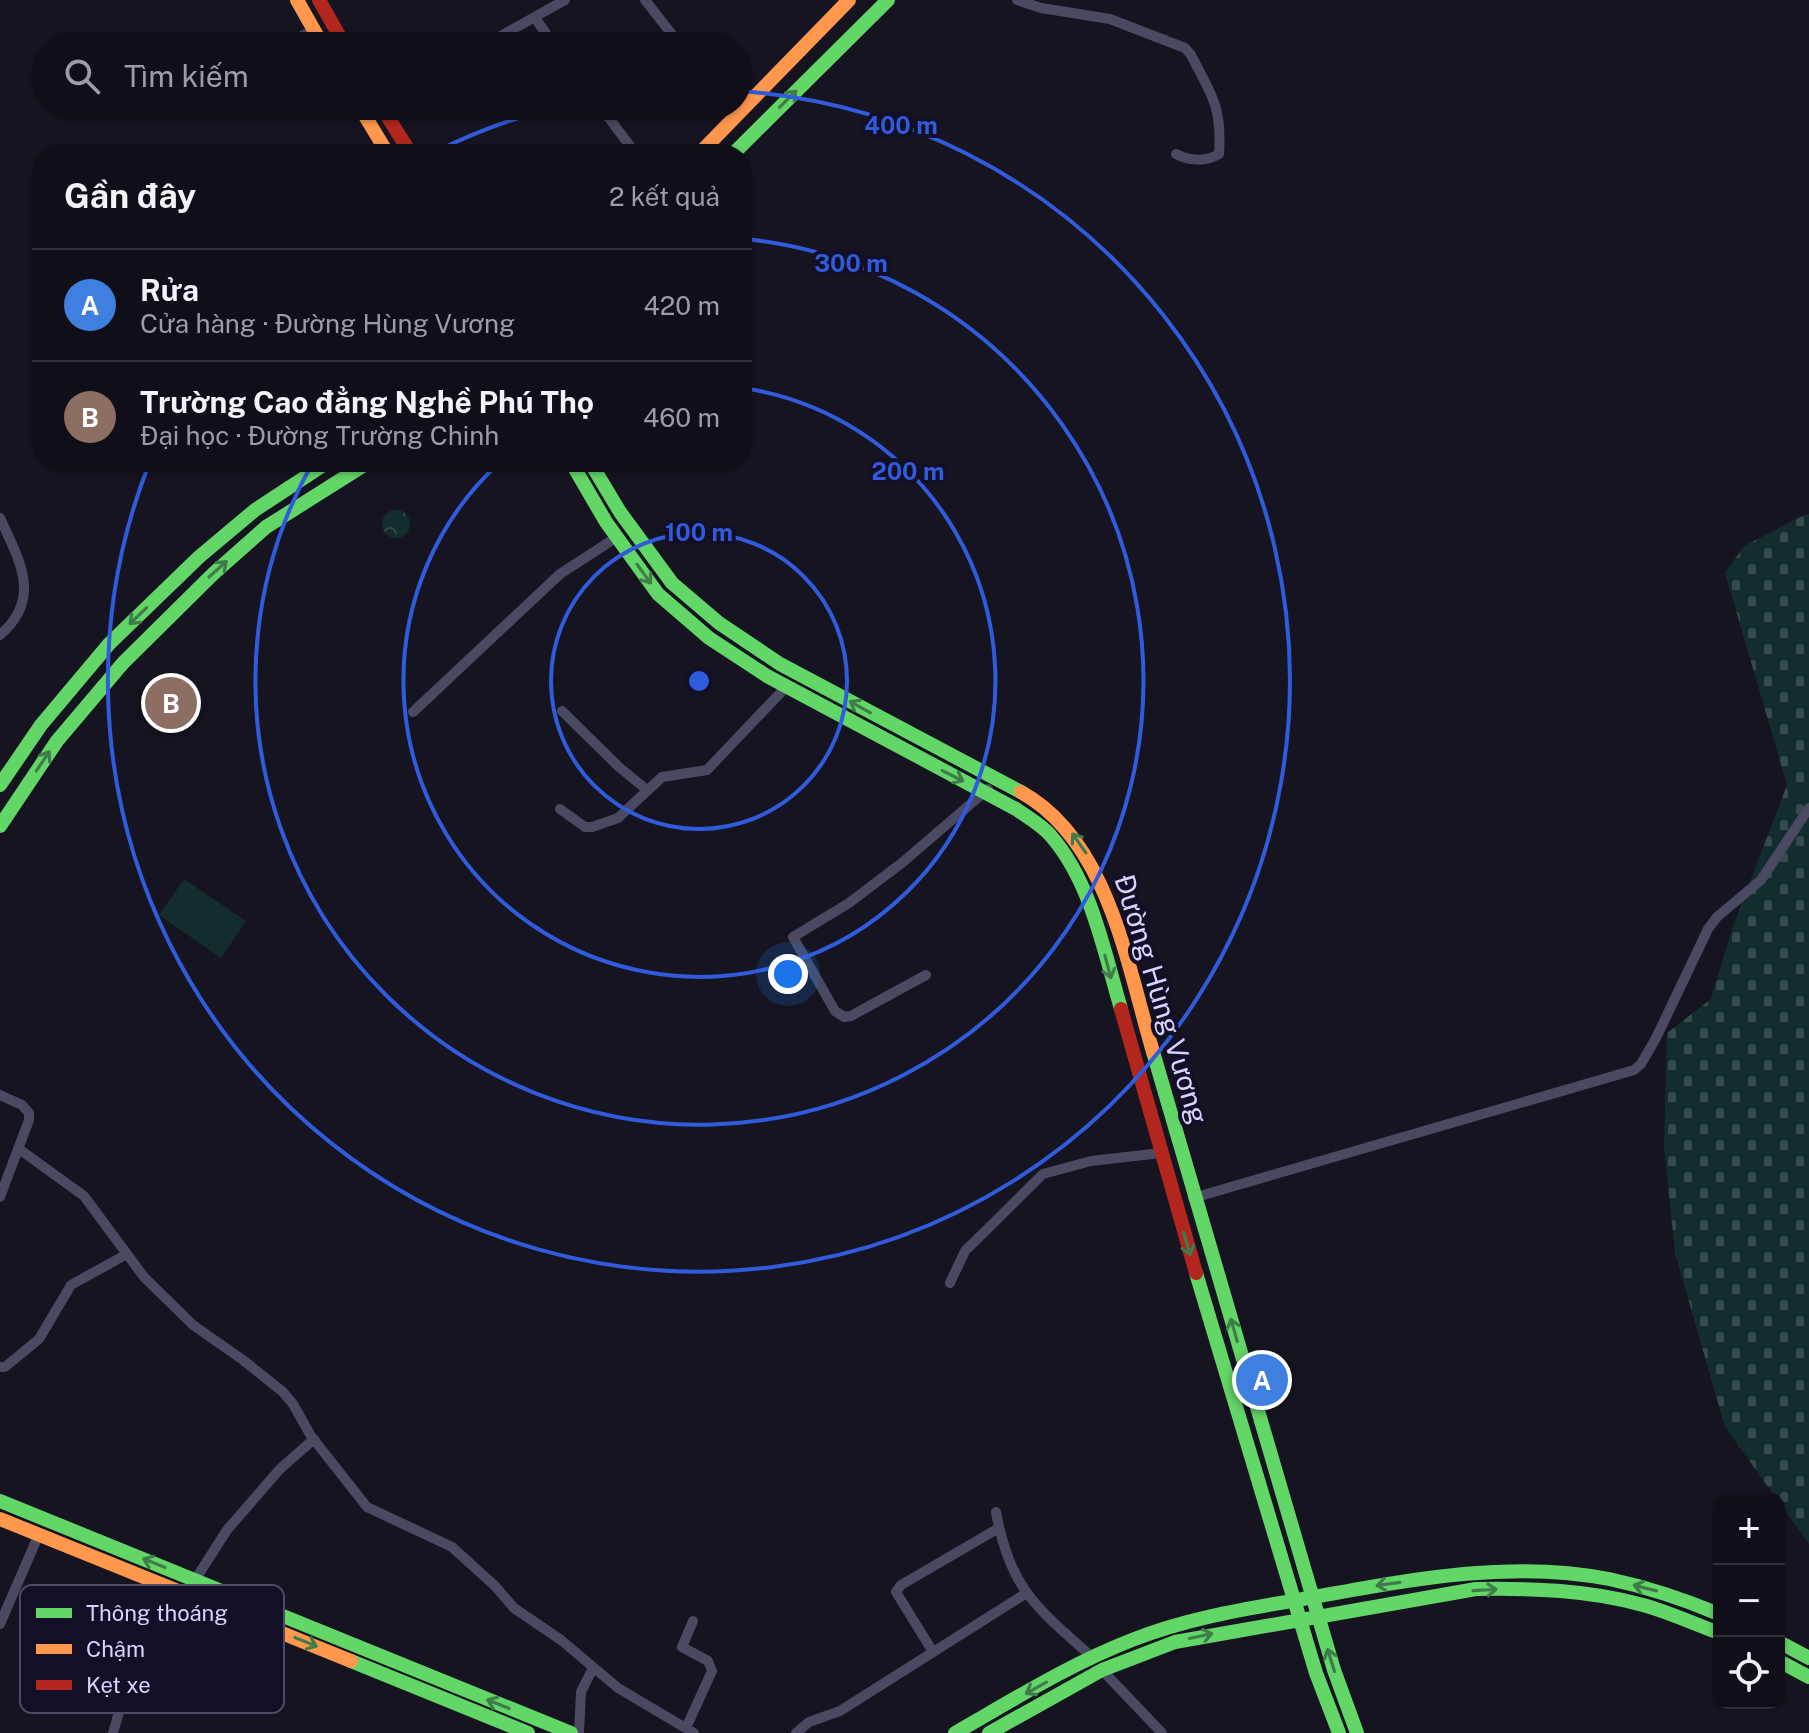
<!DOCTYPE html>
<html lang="vi">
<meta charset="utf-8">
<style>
body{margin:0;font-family:"Public Sans",sans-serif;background:#1e1d26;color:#f1f3f6}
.controls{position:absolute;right:24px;bottom:24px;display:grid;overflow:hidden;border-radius:16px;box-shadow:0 2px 6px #0004}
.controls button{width:72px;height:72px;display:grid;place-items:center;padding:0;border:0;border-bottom:2px solid #302f38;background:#100f19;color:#f1f3f6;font:40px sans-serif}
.you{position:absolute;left:788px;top:974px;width:28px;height:28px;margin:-20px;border:6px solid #fff;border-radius:50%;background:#1a73e8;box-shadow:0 0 0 12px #1a73e833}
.badge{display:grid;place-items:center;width:52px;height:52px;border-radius:50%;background:#9591b1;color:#fff;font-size:26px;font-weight:700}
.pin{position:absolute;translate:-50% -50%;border:4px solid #fff;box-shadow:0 2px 8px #0006}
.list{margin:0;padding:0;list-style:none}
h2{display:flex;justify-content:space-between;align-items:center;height:104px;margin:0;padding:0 32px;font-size:34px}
h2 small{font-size:26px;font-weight:400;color:#9c9ca2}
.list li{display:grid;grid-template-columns:52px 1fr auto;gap:24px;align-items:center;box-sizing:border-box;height:112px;padding:0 32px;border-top:2px solid #302f38}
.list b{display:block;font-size:30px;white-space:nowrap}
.list p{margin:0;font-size:26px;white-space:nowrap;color:#9c9ca2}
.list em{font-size:26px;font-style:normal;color:#9c9ca2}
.icon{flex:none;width:44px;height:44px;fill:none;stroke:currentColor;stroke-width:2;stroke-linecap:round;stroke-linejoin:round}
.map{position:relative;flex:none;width:1809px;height:1733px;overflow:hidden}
.search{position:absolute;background:#100f19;box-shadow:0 2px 6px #0004;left:32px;top:32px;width:720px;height:88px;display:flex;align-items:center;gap:20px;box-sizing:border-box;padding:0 28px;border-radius:44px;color:#9c9ca2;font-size:30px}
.panel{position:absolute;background:#100f19;box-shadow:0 2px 6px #0004;left:32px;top:144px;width:720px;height:328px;border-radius:32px}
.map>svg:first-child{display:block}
.green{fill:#132c2d}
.forest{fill:url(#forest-crowns)}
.cemetery{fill:url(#cemetery-stones)}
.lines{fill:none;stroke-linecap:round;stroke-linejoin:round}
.street{stroke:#4a4962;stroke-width:10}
.fast{stroke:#63d668;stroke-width:14}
.slow{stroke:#ff974d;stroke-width:14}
.jam{stroke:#b3261e;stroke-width:14}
.oneway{stroke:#3f7c4a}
.ring{fill:none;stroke:#305bdc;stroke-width:4}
.labels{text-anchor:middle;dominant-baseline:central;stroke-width:8;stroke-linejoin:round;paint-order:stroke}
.street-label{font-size:28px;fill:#d9d4ff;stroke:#130f26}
.key{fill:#130f26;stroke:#4e4a67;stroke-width:2}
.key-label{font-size:22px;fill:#d9d4ff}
.centre{fill:#305bdc;stroke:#130f26;stroke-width:4}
.ring-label{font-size:24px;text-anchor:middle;font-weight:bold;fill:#305bdc;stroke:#130f26;stroke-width:8;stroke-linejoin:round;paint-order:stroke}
</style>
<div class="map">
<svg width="1809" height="1733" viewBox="0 0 1809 1733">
<defs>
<pattern id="forest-crowns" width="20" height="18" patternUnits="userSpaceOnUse" patternTransform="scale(2)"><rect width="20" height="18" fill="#132c2d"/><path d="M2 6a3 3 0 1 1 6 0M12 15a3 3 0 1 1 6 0" fill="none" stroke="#354a4c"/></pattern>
<pattern id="cemetery-stones" width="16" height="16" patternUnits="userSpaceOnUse" patternTransform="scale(2)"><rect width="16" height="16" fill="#132c2d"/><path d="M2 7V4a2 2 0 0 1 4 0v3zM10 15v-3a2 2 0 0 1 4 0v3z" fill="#354a4c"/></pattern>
</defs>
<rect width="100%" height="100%" fill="#161421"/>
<path class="green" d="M184 879 246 921 221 958 159 915Z"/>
<path class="forest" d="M382 524a14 14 0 1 1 28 0a14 14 0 1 1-28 0Z"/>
<path class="cemetery" d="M1806 514H1809V1544L1725 1427 1675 1253 1664 1147 1667 1033 1711 999 1732 929 1787 785 1725 573 1744 546Z"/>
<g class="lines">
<path class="street" d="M645 0 681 46
M1017 0 1041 8 1110 19 1185 48 1191 55C1212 96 1222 106 1219 154 1206 162 1189 161 1176 154
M535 18 555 46
M281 46 314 30
M483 46 565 0
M600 106 636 154
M159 107 160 106
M0 518C19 560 43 598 0 635
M562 711 619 767 647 790
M413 712 560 574 617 537
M560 809 585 827H592L618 818 662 777 707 770 786 687
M926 975 851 1016 844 1017 835 1011 793 937 849 903 903 862 988 789
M0 1095 22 1105 29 1113V1120L0 1197
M19 1149 84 1196 144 1277 193 1325 243 1360 283 1392 293 1404 311 1436 367 1507 452 1547 495 1586 514 1608 561 1640 618 1688 694 1733
M1193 1198 1634 1070 1641 1064 1656 1038 1708 929 1717 917 1761 880 1809 808
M950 1283 965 1251 1043 1174 1091 1161 1161 1153
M0 1367H5L39 1339 71 1285 127 1254
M996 1512C1010 1589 1036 1607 1092 1657
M195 1580 227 1530 280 1469 314 1439
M0 1624 39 1534
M933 1652 896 1592 901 1585 999 1528
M1102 1670 1162 1733
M686 1728 712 1671 708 1661 682 1647 693 1621
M113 1733 132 1667 184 1593
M579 1733 581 1692 593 1668
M796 1733 809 1722 840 1711 1025 1594"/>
<path class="fast" d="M733 154 888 0
M571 462 606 522 658 594 709 638 767 676 1016 809C1027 817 1042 825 1051 836 1091 882 1104 951 1121 1009
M590 462 620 512 672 583 719 623 780 664 1021 792
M0 785 41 725 109 644 199 557 255 510 328 462
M0 826 57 741 123 663 213 574 266 527 369 462
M1153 1052 1334 1670 1357 1733
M1196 1273 1316 1673 1339 1733
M0 1501 571 1733
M1779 1642 1809 1658
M351 1661 528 1733
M1779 1661 1809 1677
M955 1733C1013 1700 1070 1664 1132 1640 1187 1618 1245 1609 1303 1599 1403 1581 1508 1559 1609 1579 1647 1587 1683 1599 1719 1614
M989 1733 1102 1670 1175 1642 1476 1589C1531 1588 1590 1590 1643 1605 1669 1612 1694 1624 1719 1633"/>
<path class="slow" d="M297 0 323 46
M359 106 388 154
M699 154 849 0
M1021 792C1108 840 1127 964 1153 1052
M0 1519 351 1661"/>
<path class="jam" d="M319 0 345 46
M381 106 411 154
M1121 1009 1196 1273"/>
</g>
<defs><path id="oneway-shaft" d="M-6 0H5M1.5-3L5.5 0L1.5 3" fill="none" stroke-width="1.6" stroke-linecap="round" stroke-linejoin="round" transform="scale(2)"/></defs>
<g class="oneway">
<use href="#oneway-shaft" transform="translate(788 99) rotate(-45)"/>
<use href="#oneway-shaft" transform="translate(218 569) rotate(-42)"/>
<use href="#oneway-shaft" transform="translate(644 574) rotate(54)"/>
<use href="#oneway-shaft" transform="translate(138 616) rotate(136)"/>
<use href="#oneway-shaft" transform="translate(860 707) rotate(-151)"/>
<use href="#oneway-shaft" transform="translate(43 761) rotate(-56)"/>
<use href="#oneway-shaft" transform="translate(953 776) rotate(27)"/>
<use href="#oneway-shaft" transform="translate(1079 843) rotate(-125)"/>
<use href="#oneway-shaft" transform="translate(1108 967) rotate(75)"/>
<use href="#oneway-shaft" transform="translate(1187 1244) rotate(74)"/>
<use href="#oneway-shaft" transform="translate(1234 1330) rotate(-106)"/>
<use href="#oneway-shaft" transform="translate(154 1563) rotate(-158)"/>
<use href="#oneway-shaft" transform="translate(1388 1584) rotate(172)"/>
<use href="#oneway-shaft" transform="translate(1645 1588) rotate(-166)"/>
<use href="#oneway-shaft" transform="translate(1485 1590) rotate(-3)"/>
<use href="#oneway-shaft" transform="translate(1201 1636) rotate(-12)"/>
<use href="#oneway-shaft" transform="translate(306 1642) rotate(22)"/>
<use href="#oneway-shaft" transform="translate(1331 1660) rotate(-107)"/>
<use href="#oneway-shaft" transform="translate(1036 1688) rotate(151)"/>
<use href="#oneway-shaft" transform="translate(498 1704) rotate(-158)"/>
</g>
<g class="ring">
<circle cx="699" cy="681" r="148"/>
<path d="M743 388A296 296 0 1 1 499 463"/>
<path d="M745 239A444 444 0 1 1 313 462"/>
<path d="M435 152A591 591 0 0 1 561 106M740 91A591 591 0 1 1 149 464"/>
</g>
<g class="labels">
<g class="street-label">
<text transform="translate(1162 999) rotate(73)">Đường Hùng Vương</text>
</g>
</g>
<rect x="20" y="1585" width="264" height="128" rx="12" class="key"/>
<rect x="36" y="1608" width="36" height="10" fill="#63d668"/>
<rect x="36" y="1644" width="36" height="10" fill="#ff974d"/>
<rect x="36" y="1680" width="36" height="10" fill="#b3261e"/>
<g class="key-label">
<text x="86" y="1621">Thông thoáng</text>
<text x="86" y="1657">Chậm</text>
<text x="86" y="1693">Kẹt xe</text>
</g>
<circle cx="699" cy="681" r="12" class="centre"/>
<g class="ring-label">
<text x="901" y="134">400 m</text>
<text x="851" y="272">300 m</text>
<text x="908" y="480">200 m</text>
<text x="699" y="541">100 m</text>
</g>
</svg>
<div class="controls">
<button>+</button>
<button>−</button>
<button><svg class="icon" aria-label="locate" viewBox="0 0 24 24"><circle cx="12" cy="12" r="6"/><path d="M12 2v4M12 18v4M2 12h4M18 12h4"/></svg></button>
</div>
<div class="you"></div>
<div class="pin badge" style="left:1262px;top:1380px;background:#3f7fe0">A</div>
<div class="pin badge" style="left:171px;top:703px;background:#8d6e63">B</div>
<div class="search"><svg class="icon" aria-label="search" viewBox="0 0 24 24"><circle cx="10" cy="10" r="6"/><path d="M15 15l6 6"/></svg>Tìm kiếm</div>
<section class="panel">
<h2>Gần đây<small>2 kết quả</small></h2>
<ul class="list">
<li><span class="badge" style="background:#3f7fe0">A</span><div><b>Rửa</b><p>Cửa hàng · Đường Hùng Vương</p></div><em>420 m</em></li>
<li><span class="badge" style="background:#8d6e63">B</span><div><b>Trường Cao đẳng Nghề Phú Thọ</b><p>Đại học · Đường Trường Chinh</p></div><em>460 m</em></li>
</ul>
</section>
</div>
